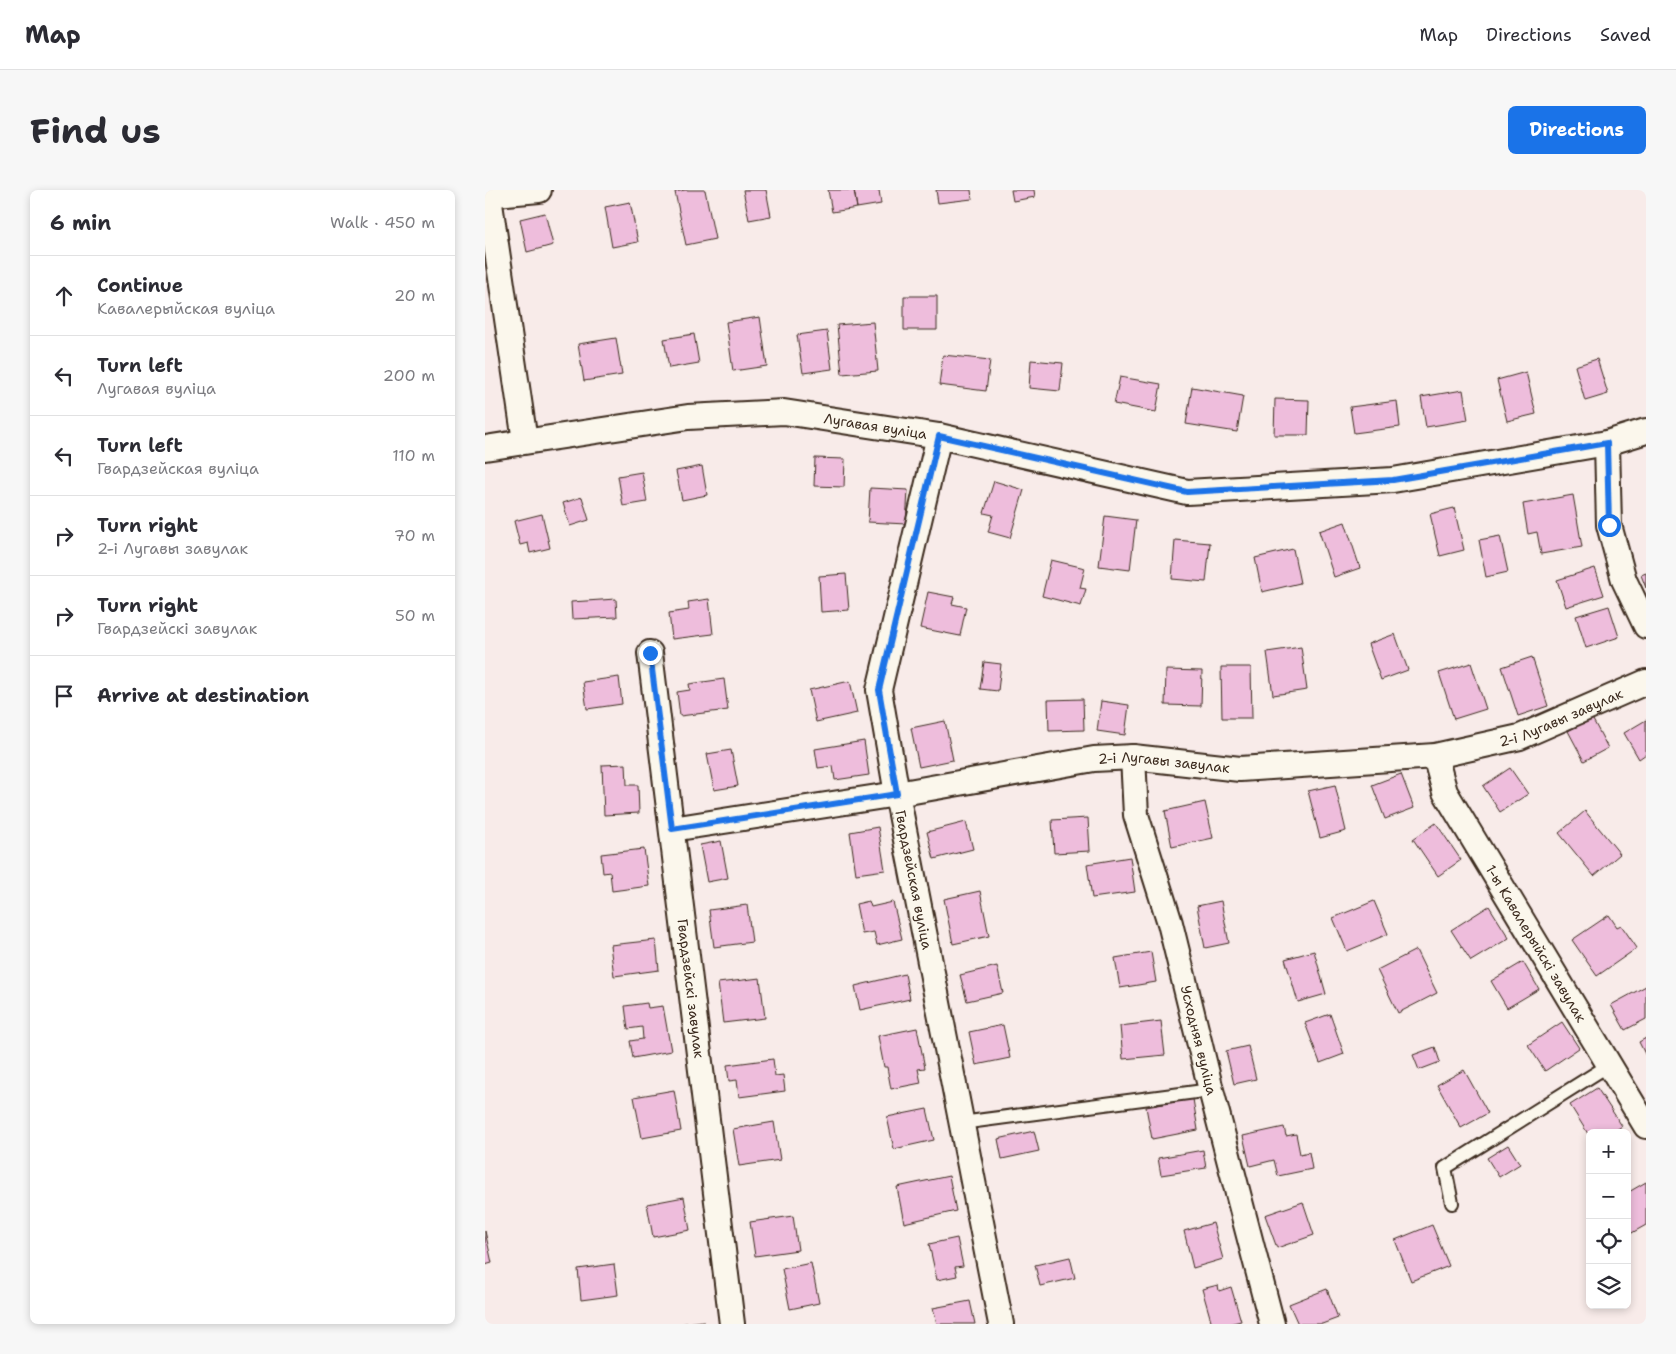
<!DOCTYPE html>
<meta charset="utf-8">
<style>
body{margin:0;font-family:"Shantell Sans",sans-serif;background:#f7f7f7;color:#2b2b33}
.controls{position:absolute;right:15px;bottom:15px;display:grid;overflow:hidden;border-radius:8px;box-shadow:0 2px 8px #0003}
.controls button{width:45px;height:45px;display:grid;place-items:center;padding:0;border:0;border-bottom:1px solid #e1e1e2;background:#fff;color:#2b2b33;font:25px sans-serif}
.stop{position:absolute;width:15px;height:15px;margin:-11px;border:4px solid #1a73e8;border-radius:50%;background:#fff}
.stop.end{background:#1a73e8;border-color:#fff;box-shadow:0 1px 5px #0008}
.list{margin:0;padding:0;list-style:none}
h2{display:flex;justify-content:space-between;align-items:center;height:65px;margin:0;padding:0 20px;font-size:21px}
h2 small{font-size:16px;font-weight:400;color:#7c7c81}
.list li{display:grid;grid-template-columns:32px 1fr auto;gap:15px;align-items:center;box-sizing:border-box;height:80px;padding:0 20px;border-top:1px solid #e1e1e2}
.list b{display:block;font-size:19px;white-space:nowrap}
.list p{margin:0;font-size:16px;white-space:nowrap;color:#7c7c81}
.list em{font-size:16px;font-style:normal;color:#7c7c81}
.icon{flex:none;width:28px;height:28px;fill:none;stroke:currentColor;stroke-width:2;stroke-linecap:round;stroke-linejoin:round}
.map{position:relative;flex:none;width:1161px;height:1134px;overflow:hidden;border-radius:8px}
header{display:flex;align-items:center;gap:30px;box-sizing:border-box;height:70px;padding:0 25px;background:#fff;border-bottom:1px solid #e1e1e2}
header strong{font-size:24px}
nav{display:flex;gap:28px;margin-inline-start:auto;font-size:18px}
.intro{display:flex;align-items:center;justify-content:space-between;box-sizing:border-box;height:120px;padding:0 30px}
h1{margin:0;font-size:35px}
.button{padding:12px 22px;border-radius:8px;background:#1a73e8;color:#fff;font-size:18px;font-weight:700}
main{display:flex;gap:30px;padding:0 30px}
aside{flex:1;background:#fff;border-radius:8px;box-shadow:0 2px 8px #0003}
.map>svg:first-child{display:block}
.building{fill:#eebddc;stroke:#3b2a1e}
.lines{fill:none;stroke-linecap:round;stroke-linejoin:round}
.lane-casing{stroke:#3b2a1e;stroke-width:16}
.street-casing{stroke:#3b2a1e;stroke-width:28}
.lane{stroke:#fbf7ec;stroke-width:12}
.street{stroke:#fbf7ec;stroke-width:24}
.route{stroke:#1a73e8;stroke-width:6}
.labels{text-anchor:middle;dominant-baseline:central;stroke-width:5;stroke-linejoin:round;paint-order:stroke}
.street-label{font-size:14px;fill:#3b2a1e;stroke:#fbf7ec}
</style>
<header>
<strong>Map</strong>
<nav><a>Map</a><a>Directions</a><a>Saved</a></nav>
</header>
<div class="intro"><h1>Find us</h1><a class="button">Directions</a></div>
<main>
<aside>
<h2>6 min<small>Walk · 450 m</small></h2>
<ul class="list">
<li><svg class="icon" aria-label="ahead" viewBox="0 0 24 24"><path d="M12 20V5M6 11l6-6 6 6"/></svg><div><b>Continue</b><p>Кавалерыйская вуліца</p></div><em>20 m</em></li>
<li><svg class="icon" aria-label="left" viewBox="0 0 24 24"><path d="M17 20v-9H6M10 6l-5 5 5 5"/></svg><div><b>Turn left</b><p>Лугавая вуліца</p></div><em>200 m</em></li>
<li><svg class="icon" aria-label="left" viewBox="0 0 24 24"><path d="M17 20v-9H6M10 6l-5 5 5 5"/></svg><div><b>Turn left</b><p>Гвардзейская вуліца</p></div><em>110 m</em></li>
<li><svg class="icon" aria-label="right" viewBox="0 0 24 24"><path d="M7 20v-9h11M14 6l5 5-5 5"/></svg><div><b>Turn right</b><p>2-і Лугавы завулак</p></div><em>70 m</em></li>
<li><svg class="icon" aria-label="right" viewBox="0 0 24 24"><path d="M7 20v-9h11M14 6l5 5-5 5"/></svg><div><b>Turn right</b><p>Гвардзейскі завулак</p></div><em>50 m</em></li>
<li><svg class="icon" aria-label="arrive" viewBox="0 0 24 24"><path d="M6 21V4h12l-3 4 3 4H6"/></svg><div><b>Arrive at destination</b></div></li>
</ul>
</aside>
<div class="map">
<svg width="1161" height="1134" viewBox="0 0 1161 1134">
<rect width="100%" height="100%" fill="#f8ebe9"/>
<filter id="ink" filterUnits="userSpaceOnUse"><feTurbulence type="fractalNoise" baseFrequency=".02" numOctaves="2"/><feDisplacementMap in="SourceGraphic" scale="10" xChannelSelector="R" yChannelSelector="G"/><feConvolveMatrix kernelMatrix="1 2 1 2 8 2 1 2 1" color-interpolation-filters="sRGB"/></filter>
<g filter="url(#ink)">
<path class="building" d="M200 0H220L230 49 201 55 190 2Z
M258 0H281L286 26 264 30Z
M343 0H369L372 18 347 22Z
M369 0H394L396 14 372 18Z
M451 0H486L487 9 453 13Z
M526 0H549L550 7 528 11Z
M145 12 153 52 127 57 120 17Z
M60 23 68 55 42 62 35 29Z
M419 106H452V140H419Z
M275 127 282 176 248 181 241 132Z
M388 132 393 181 357 184 352 135Z
M342 141 347 179 318 183 312 145Z
M209 144 214 173 184 178 179 149Z
M131 148 137 185 99 191 93 154Z
M458 165 505 170 501 201 454 195Z
M1112 169 1123 204 1100 211 1090 176Z
M546 170 578 173 575 201 544 198Z
M1041 182 1051 224 1022 231 1012 190Z
M635 187 676 194 671 222 629 214Z
M707 197 758 206 752 242 701 234Z
M978 200 983 230 941 237 936 207Z
M790 209 824 210 823 245H789Z
M912 211 915 237 869 243 865 217Z
M330 268 360 269 359 297 329 296Z
M217 276 222 305 197 310 191 281Z
M157 282 162 312 138 316 133 286Z
M509 291 539 300 525 348 503 342 508 325 499 323Z
M385 298 423 300 421 334 383 332Z
M1088 305 1097 357 1056 364 1052 342 1043 344 1038 314Z
M97 307 104 330 85 336 78 313Z
M969 318 979 360 955 366 945 324Z
M57 324 65 358 45 363 43 353 35 355 29 331Z
M620 326 651 330 645 380 614 376Z
M860 332 875 378 849 387 834 341Z
M1015 346 1023 382 1001 387 994 350Z
M690 350 725 353 721 392 687 389Z
M808 359 815 393 777 402 770 368Z
M566 370 600 378 595 398 601 399 596 416 557 406Z
M1110 378 1119 405 1081 417 1072 390Z
M1161 383V398L1156 385Z
M361 384 364 420 336 422 334 386Z
M443 402 469 407 467 414 481 417 475 446 435 438Z
M131 409 132 427 87 429 86 412Z
M224 409 228 444 187 449 184 423 204 420 203 412Z
M1124 416 1134 447 1101 458 1091 426Z
M910 444 923 480 896 490 883 454Z
M816 457 822 500 788 505 782 462Z
M1047 467 1063 516 1033 526 1017 477Z
M499 472 516 474 513 501 495 499Z
M986 473 1001 519 969 529 954 483Z
M736 477H766L767 528H737Z
M681 480 717 481 716 516 680 515Z
M134 487 137 514 102 519 98 492Z
M239 489 243 520 195 526 192 502 205 500 204 494Z
M365 491 372 523 331 532 324 500Z
M598 509 599 540 564 541 563 510Z
M616 511 644 515 640 545 612 541Z
M1107 528 1123 558 1099 571 1083 541Z
M1161 530V564L1154 569 1139 543Z
M460 531 468 570 434 577 426 538Z
M379 551 384 585 350 590 348 576 333 578 330 559Z
M246 560 253 596 229 600 222 564Z
M141 574 142 595H153L154 623 119 625 117 575Z
M1025 578 1043 604 1015 622 998 596Z
M916 584 929 618 900 629 887 595Z
M850 595 861 641 835 648 823 601Z
M720 612 728 648 687 657 680 621Z
M1100 621 1135 664 1109 686 1074 643Z
M603 628 605 661 569 663 567 630Z
M481 632 488 659 449 669 442 642Z
M951 633 976 670 953 686 928 649Z
M393 637 400 680 371 684 365 642Z
M236 651 243 688 222 692 215 655Z
M159 659 164 696 127 701 125 682 118 683 116 664Z
M645 667 650 702 607 708 602 674Z
M495 701 504 746 468 754 459 709Z
M384 711 386 717 408 712 417 749 392 755 389 742 377 744 371 714Z
M736 711 744 753 720 758 712 716Z
M889 711 903 744 862 761 848 728Z
M262 715 267 752 229 757 224 720Z
M1004 716 1024 748 986 771 966 740Z
M1124 725 1132 737 1136 735 1152 758 1112 786 1087 750Z
M171 750 174 780 129 786 125 755Z
M931 760 952 803 913 823 892 780Z
M829 761 841 804 813 812 800 769Z
M666 762 671 792 635 798 630 768Z
M1038 772 1054 799 1022 818 1006 791Z
M512 776 518 803 482 811 475 785Z
M420 784 425 809 375 820 370 796Z
M275 788 280 828 238 833 233 793Z
M1161 796V829L1140 840 1126 815Z
M162 813 163 818 178 816 186 861 148 868 145 851 158 849 157 837 143 839 140 816Z
M845 824 859 864 835 873 820 833Z
M676 831 680 865 638 869 635 836Z
M1077 832 1094 858 1060 881 1043 855Z
M518 835 525 868 491 875 484 842Z
M432 838 440 878 433 879 436 893 406 899 402 877H399L393 846Z
M1161 848V866L1154 852Z
M763 856 771 889 749 894 741 861Z
M950 857 955 872 934 880 928 865Z
M288 869 290 886 298 885 300 901 254 907 252 890 244 891 242 875Z
M979 880 1003 923 976 938 952 895Z
M1112 898 1137 936 1127 943H1105V947L1085 915Z
M189 900 196 941 157 948 149 907Z
M708 909 713 940 667 949 661 917Z
M442 919 449 950 409 959 402 927Z
M289 932 295 970 254 976 248 939Z
M799 937 801 946 811 944 815 964 824 962 827 979 793 986 789 970 765 976 758 946Z
M549 941 554 961 517 969 513 949Z
M1023 955 1035 974 1014 987 1002 968Z
M718 960 721 978 676 985 673 968Z
M464 986 471 1021 419 1033 412 997Z
M1161 992V1035L1145 1044 1142 1040V1003Z
M199 1007 205 1040 168 1047 162 1014Z
M818 1012 829 1045 792 1058 780 1025Z
M308 1026 313 1060 270 1066 265 1032Z
M728 1033 738 1069 708 1078 699 1041Z
M947 1035 964 1076 926 1091 910 1050Z
M0 1041 7 1073 0 1075Z
M472 1048 478 1076 470 1077 472 1086 452 1090 444 1054Z
M585 1067 590 1088 555 1096 550 1075Z
M326 1073 334 1113 305 1119 297 1079Z
M129 1074 133 1105 96 1110 93 1079Z
M733 1095 734 1101 746 1097 756 1131 744 1134H727L717 1099Z
M842 1099 853 1128 837 1134H813L804 1114Z
M485 1111 490 1134H452L448 1118Z
M218 1131V1134H194Z"/>
<g class="lines">
<g class="lane-casing">
<path id="lane" d="M476 933 726 900
M967 1013 960 978 1124 875"/>
</g>
<g class="street-casing">
<g id="street">
<path d="M3 0 40 251"/>
<path d="M0 5 54 0"/>
<path id="s1" d="M454 246 394 500 412 604 516 1134"/>
<path d="M1122 253 1124 335 1139 390 1161 436"/>
<path id="s2" d="M0 258 203 227 299 222 454 246 702 302 908 290 1122 253 1161 241"/>
<path id="s3" d="M165 463 247 1134"/>
<path id="s4" d="M950 566 960 602 1161 936"/>
<path id="s5" d="M648 567 651 625 685 733 726 900 787 1134"/>
<path id="s6" d="M187 639 412 604 609 569 648 567 755 579 950 566 1035 547 1161 492"/>
</g>
</g>
<use href="#lane" class="lane"/>
<use href="#street" class="street"/>
</g>
</g>
<g class="lines" filter="url(#ink)">
<path class="route" d="M165 463 187 639 412 604 394 500 454 246 702 302 908 290 1122 253 1124 335"/>
</g>
<g class="labels">
<g class="street-label">
<text stroke="none"><textPath href="#s2" startOffset="394">Лугавая вуліца</textPath></text>
<text stroke="none"><textPath href="#s6" startOffset="902">2-і Лугавы завулак</textPath></text>
<text stroke="none"><textPath href="#s6" startOffset="498">2-і Лугавы завулак</textPath></text>
<text stroke="none"><textPath href="#s1" startOffset="454">Гвардзейская вуліца</textPath></text>
<text stroke="none"><textPath href="#s4" startOffset="214">1-ы Кавалерыйскі завулак</textPath></text>
<text stroke="none"><textPath href="#s3" startOffset="338">Гвардзейскі завулак</textPath></text>
<text stroke="none"><textPath href="#s5" startOffset="292">Усходняя вуліца</textPath></text>
</g>
</g>
</svg>
<div class="controls">
<button>+</button>
<button>−</button>
<button><svg class="icon" aria-label="locate" viewBox="0 0 24 24"><circle cx="12" cy="12" r="6"/><path d="M12 2v4M12 18v4M2 12h4M18 12h4"/></svg></button>
<button><svg class="icon" aria-label="layers" viewBox="0 0 24 24"><path d="M12 4l9 5-9 5-9-5zM3 14l9 5 9-5"/></svg></button>
</div>
<div class="stop" style="left:1124px;top:335px"></div>
<div class="stop end" style="left:165px;top:463px"></div>
</div>
</main>
